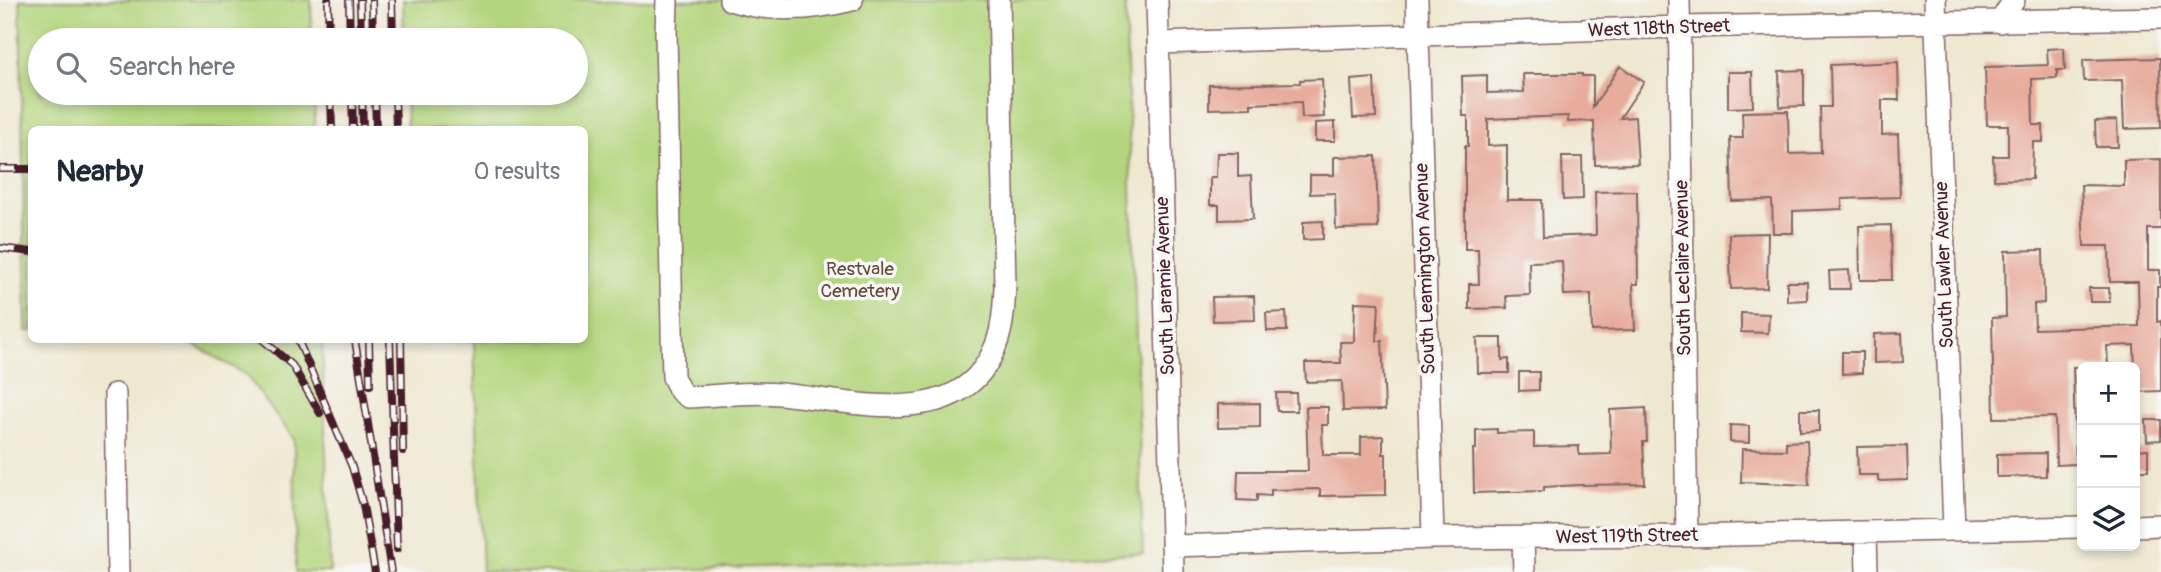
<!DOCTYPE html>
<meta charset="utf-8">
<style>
body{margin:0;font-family:Pangolin,sans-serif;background:#f2f2f3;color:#1f2937}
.controls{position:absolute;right:21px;bottom:21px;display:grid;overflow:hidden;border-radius:10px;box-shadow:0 4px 10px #0003}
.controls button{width:63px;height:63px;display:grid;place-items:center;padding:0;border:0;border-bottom:2px solid #e0e1e3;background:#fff;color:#1f2937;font:35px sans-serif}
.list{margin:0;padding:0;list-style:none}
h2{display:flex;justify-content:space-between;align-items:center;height:91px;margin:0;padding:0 28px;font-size:30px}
h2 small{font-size:23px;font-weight:400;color:#747a83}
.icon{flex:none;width:38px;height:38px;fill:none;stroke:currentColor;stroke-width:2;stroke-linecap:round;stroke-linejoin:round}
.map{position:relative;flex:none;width:2161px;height:572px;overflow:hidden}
.search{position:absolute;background:#fff;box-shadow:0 4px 10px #0003;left:28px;top:28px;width:560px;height:77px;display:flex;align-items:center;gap:18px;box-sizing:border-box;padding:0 24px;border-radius:38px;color:#747a83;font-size:26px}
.panel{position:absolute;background:#fff;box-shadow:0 4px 10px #0003;left:28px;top:126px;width:560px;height:217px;border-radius:10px}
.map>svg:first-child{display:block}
.green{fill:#b3d57d;stroke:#7e7a54;stroke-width:2}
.building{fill:#e7ac9c}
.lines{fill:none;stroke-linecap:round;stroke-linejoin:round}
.minor-casing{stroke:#846565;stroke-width:24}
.minor{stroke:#fff;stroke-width:21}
.rail-casing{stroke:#4a1f2b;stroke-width:8}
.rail{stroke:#f6f6f2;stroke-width:5;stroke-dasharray:16;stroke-linecap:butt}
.labels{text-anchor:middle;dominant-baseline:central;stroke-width:7;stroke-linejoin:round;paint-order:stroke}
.street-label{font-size:19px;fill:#4a1f2b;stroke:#f6f6f2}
.park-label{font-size:19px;fill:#644c40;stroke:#f6f6f2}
</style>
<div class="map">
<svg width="2161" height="572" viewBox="0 0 2161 572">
<rect width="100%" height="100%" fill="#f6f6f2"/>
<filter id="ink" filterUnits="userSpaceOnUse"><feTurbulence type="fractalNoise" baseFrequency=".0143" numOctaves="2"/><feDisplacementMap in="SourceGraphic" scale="14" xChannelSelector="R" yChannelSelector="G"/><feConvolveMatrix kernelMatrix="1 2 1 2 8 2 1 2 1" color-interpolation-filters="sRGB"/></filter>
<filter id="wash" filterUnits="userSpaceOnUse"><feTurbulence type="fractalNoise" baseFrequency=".00686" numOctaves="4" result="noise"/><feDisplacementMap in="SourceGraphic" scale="28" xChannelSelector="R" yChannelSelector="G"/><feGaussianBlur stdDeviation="1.57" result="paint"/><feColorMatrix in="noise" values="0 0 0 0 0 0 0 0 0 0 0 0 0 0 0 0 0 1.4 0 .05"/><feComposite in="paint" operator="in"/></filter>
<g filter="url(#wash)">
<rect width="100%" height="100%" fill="#efe8d1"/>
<path class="green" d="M20 0H311L312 40H40V93H314L315 129 32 130V331H26Z
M403 0H1125L1143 553 617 572H482L474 341 413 342V340H584V130L407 129 406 93H576V40H404Z
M186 340H322L330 572H296L294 439 246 375Z"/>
<g id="blocks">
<path class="building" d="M2064 48 2065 70H2057V78L2032 79 2033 125H2043V142H2033L2032 179 1994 180 1993 156H2008V125H1987L1985 67 2048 65 2047 49Z
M2160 58 2161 128 2124 129 2122 80 2084 81 2083 60Z
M1898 62 1899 100H1882V135L1898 134 1900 197 1842 199V209L1793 211V233H1773L1772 200 1732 201 1730 138H1743L1742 112 1788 111 1789 154 1821 153 1820 107H1831L1830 65Z
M1620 66 1644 82 1620 118 1635 117 1638 164 1595 165 1594 121 1568 122V116L1488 119V146L1507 145V200H1542L1543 237 1596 235 1595 192 1637 191 1638 284H1633L1635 330 1592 331 1591 294 1564 295 1562 261 1529 262 1530 295 1506 296 1507 308 1469 309V284H1479L1478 249H1465V146H1468V116H1463L1462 76 1487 75V93L1524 92 1523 74H1582V76H1593V107Z
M1804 70V106L1780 107 1779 71Z
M1728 72H1752L1753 107 1728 108Z
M1374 78 1376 117 1353 118 1351 80Z
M1322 79 1324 117 1302 118 1301 102 1251 104V108L1209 109V85L1300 83V80Z
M2117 120 2118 147H2096L2095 121Z
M1335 122V141H1315V123Z
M1217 153H1238V177L1251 176 1253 219 1219 220V205H1210V177H1216Z
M1376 156 1378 228 1336 229 1335 193 1310 194V175H1334V157Z
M1562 157H1582L1583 199 1563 200Z
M2161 159V229H2148V270H2160V287H2157V322L2161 321V391L2136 392 2134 345 2107 346 2108 367H2073L2076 464 2056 465 2055 417 1994 418 1992 318 2006 317 2005 251 2043 250 2044 303 2034 304 2035 329 2139 326 2138 282H2110L2109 246H2084L2081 185 2124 186V160Z
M1323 221V239L1303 240V222Z
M1891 225 1892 280H1860L1859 226Z
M1768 233 1767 288 1731 289 1729 234Z
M1849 270 1850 289H1830L1829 271Z
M1787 282H1807V300L1787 301Z
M2089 288H2109L2110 302H2090Z
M1254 296 1255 320 1213 321 1212 297Z
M1355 302 1379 303 1377 341H1382L1385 410 1343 411 1342 381 1306 382 1305 363H1341L1340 342H1354Z
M1286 312 1287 331H1267L1266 313Z
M1741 313 1769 314 1768 333 1741 332Z
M1902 333 1903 362 1874 363V334Z
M1477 338H1502V360L1509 359V373H1478Z
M1842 352H1862V373L1842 374Z
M1519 372H1539V390L1519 391Z
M1276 393H1296L1297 411H1277Z
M1260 403V427L1218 428V404Z
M1306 407H1328V425H1322L1323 455H1361V437L1383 436V454H1386V495L1320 496V489L1271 490V496L1257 495V501L1237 500 1238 471H1308Z
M1646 408 1647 442H1643L1645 484 1580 485 1544 487V491L1474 493 1473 449H1476V430L1497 429V433L1534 432V447L1579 446V455L1611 454 1610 410Z
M1800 410H1819V431L1800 432Z
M2146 420H2161V440L2147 441Z
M1730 425 1749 426V443L1730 442Z
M1807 441 1809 485 1741 482 1742 449 1786 450V442Z
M1907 446 1908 480 1878 481V475H1858L1857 447Z
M2148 449V470H2135V450Z
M2046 453V476L1997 477V454Z"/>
</g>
</g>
<g filter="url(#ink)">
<use href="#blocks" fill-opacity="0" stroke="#846565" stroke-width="2"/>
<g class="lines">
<g class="minor-casing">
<path id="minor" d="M667 0 666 33 673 377 680 391 688 397C718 396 750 391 780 394 851 400 962 435 996 345 1003 327 1004 306 1005 287L999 0
M730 0C771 13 811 10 852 0
M1157 0 1173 572
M1417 0 1433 538
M1679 0 1687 536
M1935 0 1954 530
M2000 22 2014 0
M1158 43 1680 27 2161 18
M115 394 118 572
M2135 526 2161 525
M1866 532 1867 572
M1523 537 1524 572
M1172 546 1433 538 1687 536 2082 527"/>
</g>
<use href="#minor" class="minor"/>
<g class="rail-casing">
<path id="rail" d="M328 0 329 40
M349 0 350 40
M360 0 361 40
M372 0 373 40
M392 0 393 40
M331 93 332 130
M352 93 353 130
M362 93 363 130
M375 93 376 130
M395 93 396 130
M0 169H32
M0 248 32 252
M263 340 292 365 320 413
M298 340 352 467 363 505 375 572
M355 340 391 572
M369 340 370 385
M390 340 397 549
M401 340 403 451"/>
</g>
<use href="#rail" class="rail"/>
</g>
</g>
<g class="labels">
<g class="street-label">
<text transform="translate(1659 28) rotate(-2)">West 118th Street</text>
<text transform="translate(1944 265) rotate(-92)">South Lawler Avenue</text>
<text transform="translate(1683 268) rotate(-91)">South Leclaire Avenue</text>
<text transform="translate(1425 269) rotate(-92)">South Leamington Avenue</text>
<text transform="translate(1165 286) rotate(-92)">South Laramie Avenue</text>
<text transform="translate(1627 536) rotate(-1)">West 119th Street</text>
</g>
<g class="park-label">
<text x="860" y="269">Restvale<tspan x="860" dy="22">Cemetery</tspan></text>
</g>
</g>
</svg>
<div class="controls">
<button>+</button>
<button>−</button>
<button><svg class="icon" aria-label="layers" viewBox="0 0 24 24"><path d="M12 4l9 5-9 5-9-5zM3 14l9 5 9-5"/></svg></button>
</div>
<div class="search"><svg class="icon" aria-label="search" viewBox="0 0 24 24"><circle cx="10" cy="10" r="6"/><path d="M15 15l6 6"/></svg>Search here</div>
<section class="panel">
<h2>Nearby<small>0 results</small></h2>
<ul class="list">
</ul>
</section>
</div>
